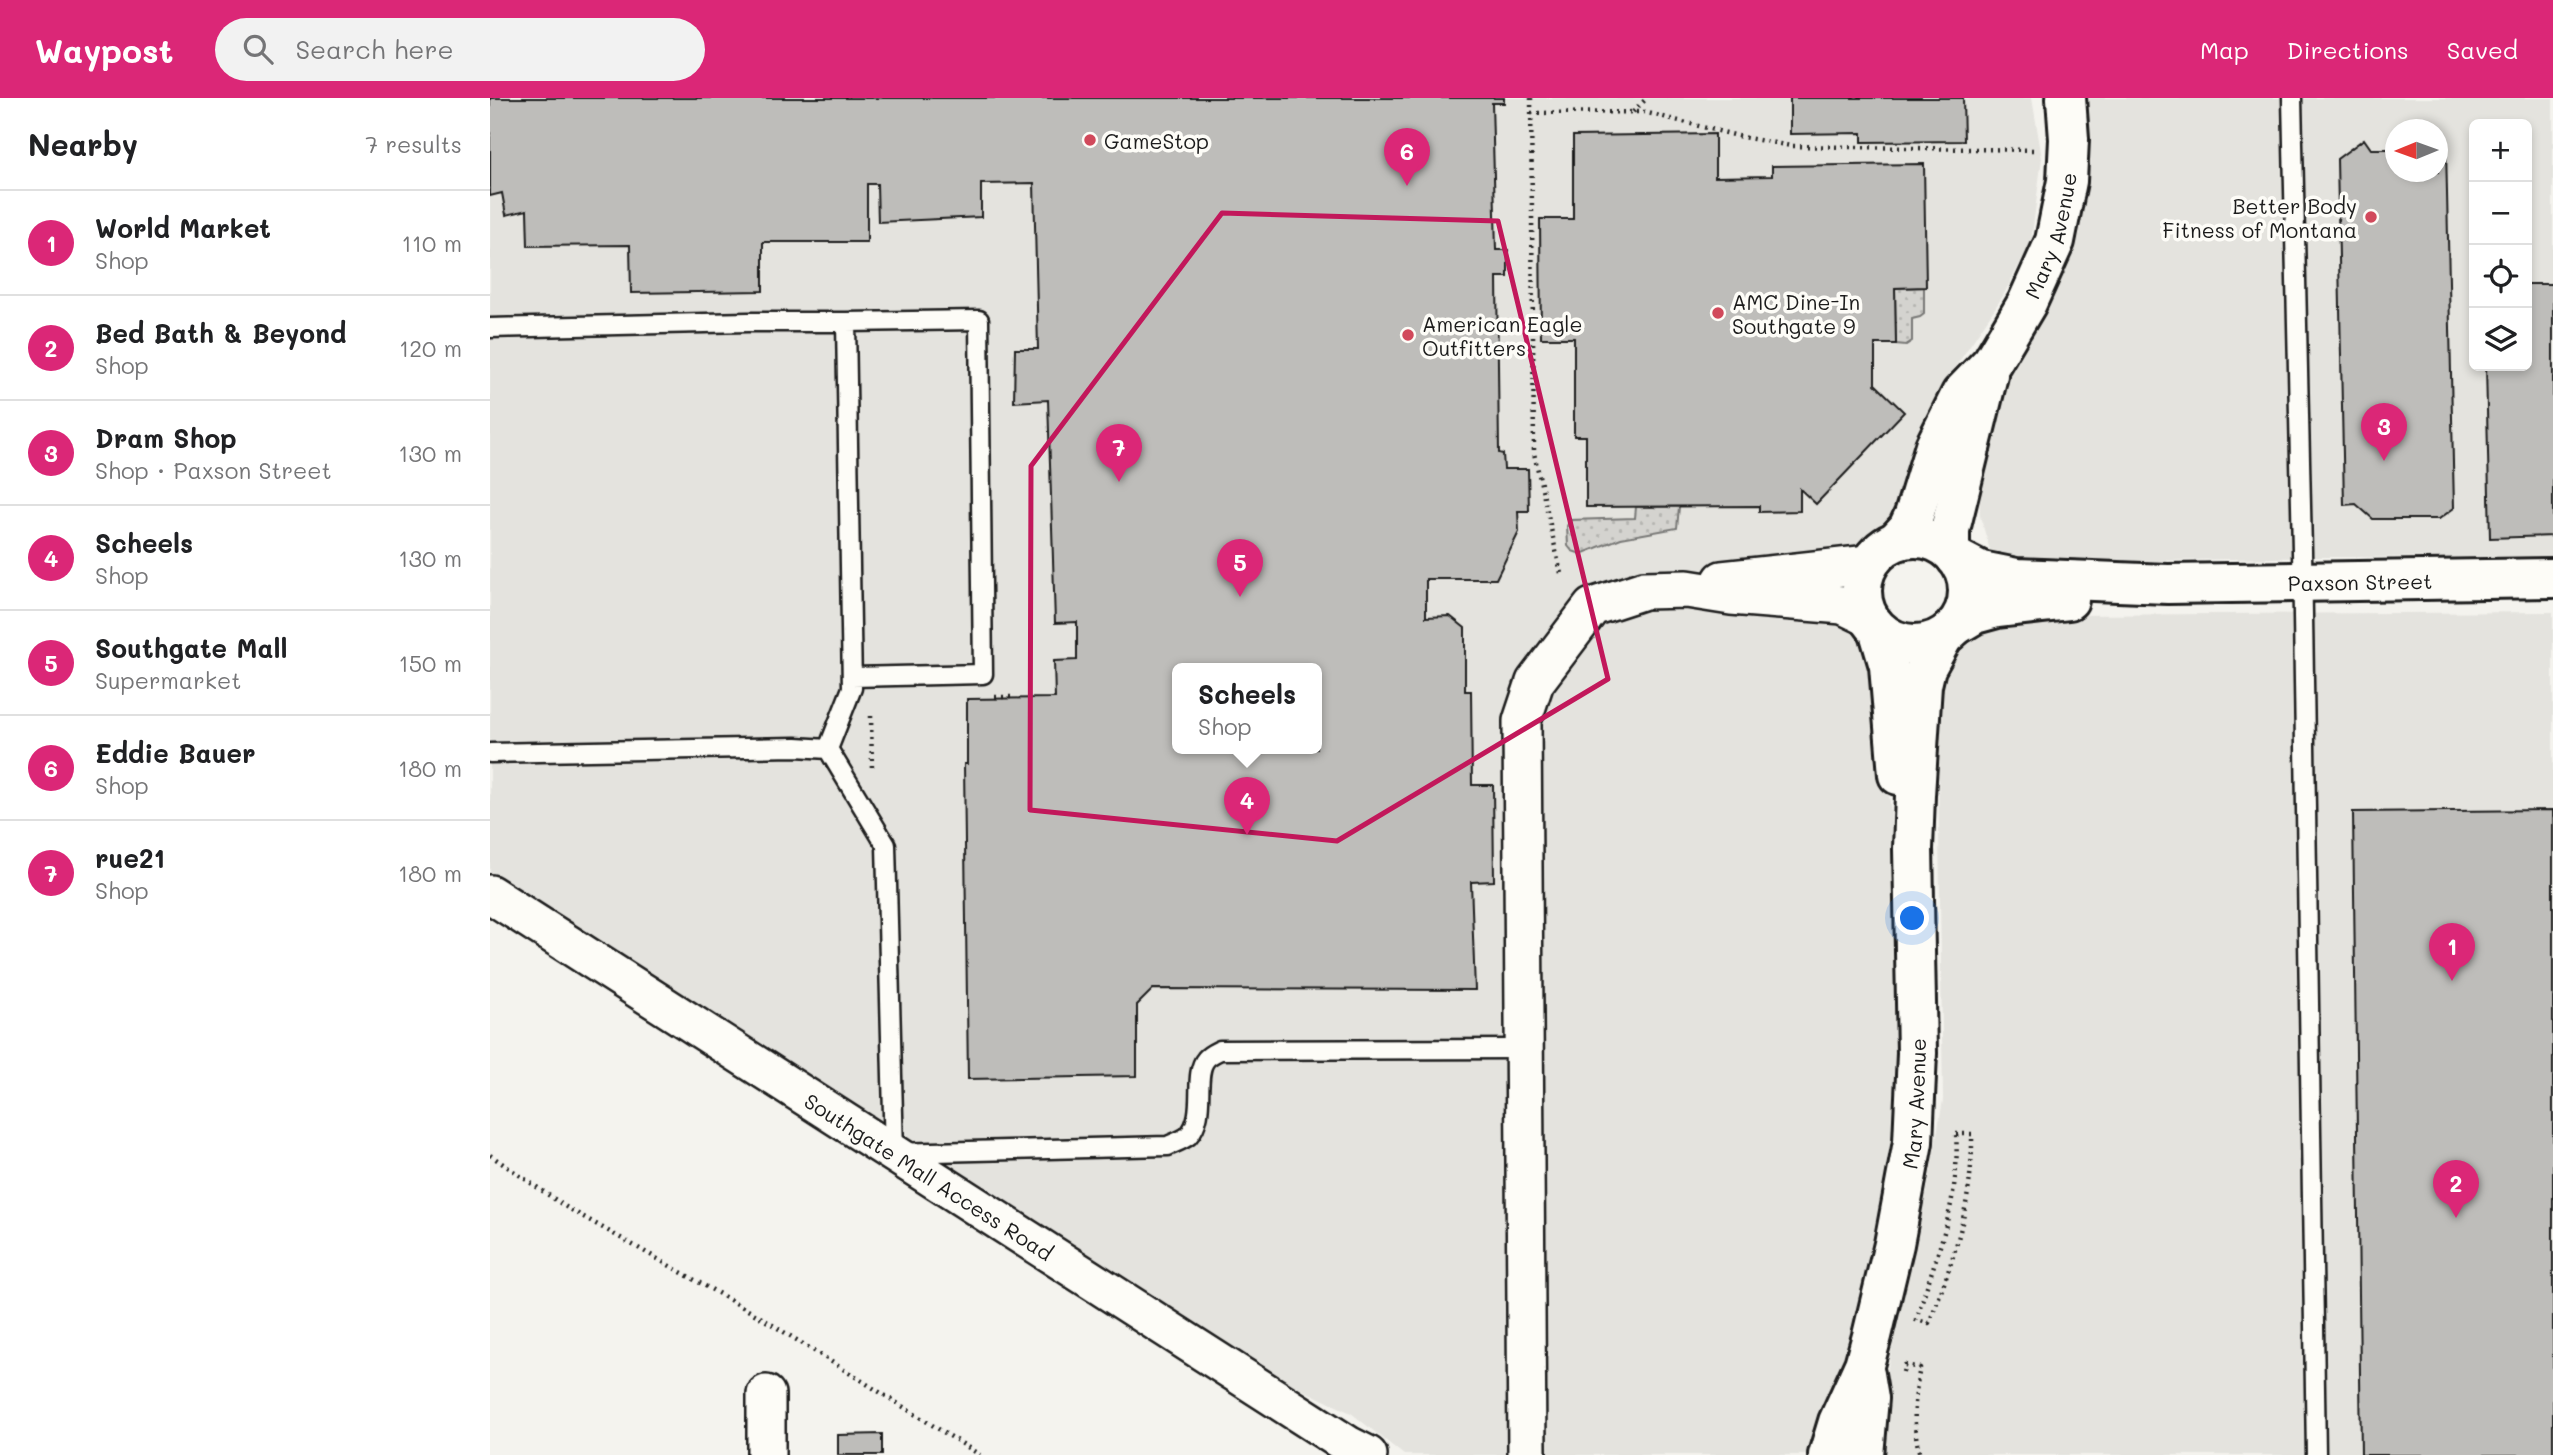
<!DOCTYPE html>
<meta charset="utf-8">
<style>
body{margin:0;font-family:Mali,sans-serif;background:#f2f2f2;color:#202124}
.controls{position:absolute;right:21px;top:21px;display:grid;overflow:hidden;border-radius:10px;box-shadow:0 4px 10px #0003}
.controls button{width:63px;height:63px;display:grid;place-items:center;padding:0;border:0;border-bottom:2px solid #e0e0e0;background:#fff;color:#202124;font:35px sans-serif}
.compass{position:absolute;left:1895px;top:21px;width:63px;height:63px;border-radius:50%;background:#fff;box-shadow:0 4px 10px #0003;rotate:269deg}
.you{position:absolute;left:1423px;top:821px;width:24px;height:24px;margin:-18px;border:5px solid #fff;border-radius:50%;background:#1a73e8;box-shadow:0 0 0 10px #1a73e833}
.badge{display:grid;place-items:center;width:46px;height:46px;border-radius:50%;background:#db2777;color:#fff;font-size:23px;font-weight:700}
.pin{position:absolute;translate:-50% -58px;filter:drop-shadow(0 2px 4px #0008)}
.pin::after{content:'';position:absolute;top:37px;width:24px;height:21px;background:inherit;clip-path:polygon(0 0,100% 0,50% 100%)}
.popup{position:absolute;left:682px;top:565px;width:150px;height:91px;box-sizing:border-box;display:grid;place-content:center;border-radius:10px;background:#fff;filter:drop-shadow(0 2px 5px #0005);font-size:23px;white-space:nowrap;color:#757577}
.popup b{font-size:26px;color:#202124}
.popup::after{content:'';position:absolute;left:50%;top:100%;margin-left:-14px;border:14px solid transparent;border-top-color:#fff}
.list{margin:0;padding:0;list-style:none}
h2{display:flex;justify-content:space-between;align-items:center;height:91px;margin:0;padding:0 28px;font-size:30px}
h2 small{font-size:23px;font-weight:400;color:#757577}
.list li{display:grid;grid-template-columns:46px 1fr auto;gap:21px;align-items:center;box-sizing:border-box;height:105px;padding:0 28px;border-top:2px solid #e0e0e0}
.list b{display:block;font-size:26px;white-space:nowrap}
.list p{margin:0;font-size:23px;white-space:nowrap;color:#757577}
.list em{font-size:23px;font-style:normal;color:#757577}
.icon{flex:none;width:38px;height:38px;fill:none;stroke:currentColor;stroke-width:2;stroke-linecap:round;stroke-linejoin:round}
.map{position:relative;flex:none;width:2063px;height:1357px;overflow:hidden}
header{display:flex;align-items:center;gap:42px;box-sizing:border-box;height:98px;padding:0 35px;background:#db2777;color:#fff}
header strong{font-size:33px}
nav{display:flex;gap:38px;margin-inline-start:auto;font-size:24px}
.search{width:490px;height:63px;background:#f2f2f2;display:flex;align-items:center;gap:18px;box-sizing:border-box;padding:0 24px;border-radius:38px;color:#757577;font-size:26px}
main{display:flex}
aside{flex:1;background:#fff}
.map>svg:first-child{display:block}
.built{fill:#e4e3de;fill-rule:evenodd}
.grass{fill:url(#grass-dots);stroke:#787876;stroke-width:2}
.building{fill:#bebdba;stroke:#1c1c1c;stroke-width:2;fill-rule:evenodd}
.lines{fill:none;stroke-linecap:round;stroke-linejoin:round}
.lane-casing{stroke:#1c1c1c;stroke-width:23}
.street-casing{stroke:#1c1c1c;stroke-width:42}
.secondary-casing{stroke:#1c1c1c;stroke-width:44}
.path{stroke:#1c1c1c;stroke-width:4.5;stroke-dasharray:2 5;stroke-linecap:butt}
.lane{stroke:#fdfcf7;stroke-width:18}
.street{stroke:#fdfcf7;stroke-width:37}
.secondary{stroke:#fdfcf7;stroke-width:38}
.marked{fill:none;stroke:#c2185b;stroke-width:5;stroke-linejoin:round}
.poi-dot{fill:#d1495b;stroke:#fdfcf7;stroke-width:2.5}
.labels{text-anchor:middle;dominant-baseline:central;stroke-width:7;stroke-linejoin:round;paint-order:stroke}
.poi-label{font-size:21px;fill:#1c1c1c;stroke:#fdfcf7;text-anchor:start}
.street-label{font-size:21px;fill:#1c1c1c;stroke:#fdfcf7}
</style>
<header>
<strong>Waypost</strong>
<div class="search"><svg class="icon" aria-label="search" viewBox="0 0 24 24"><circle cx="10" cy="10" r="6"/><path d="M15 15l6 6"/></svg>Search here</div>
<nav><a>Map</a><a>Directions</a><a>Saved</a></nav>
</header>
<main>
<aside>
<h2>Nearby<small>7 results</small></h2>
<ul class="list">
<li><span class="badge">1</span><div><b>World Market</b><p>Shop</p></div><em>110 m</em></li>
<li><span class="badge">2</span><div><b>Bed Bath &amp; Beyond</b><p>Shop</p></div><em>120 m</em></li>
<li><span class="badge">3</span><div><b>Dram Shop</b><p>Shop · Paxson Street</p></div><em>130 m</em></li>
<li><span class="badge">4</span><div><b>Scheels</b><p>Shop</p></div><em>130 m</em></li>
<li><span class="badge">5</span><div><b>Southgate Mall</b><p>Supermarket</p></div><em>150 m</em></li>
<li><span class="badge">6</span><div><b>Eddie Bauer</b><p>Shop</p></div><em>180 m</em></li>
<li><span class="badge">7</span><div><b>rue21</b><p>Shop</p></div><em>180 m</em></li>
</ul>
</aside>
<div class="map">
<svg width="2063" height="1357" viewBox="0 0 2063 1357">
<defs>
<pattern id="grass-dots" width="8" height="8" patternUnits="userSpaceOnUse" patternTransform="scale(1.75)"><rect width="8" height="8" fill="#d4d3cf"/><path d="M2 2h.1M6 6h.1" fill="none" stroke="#b5b5b1" stroke-width="1.8" stroke-linecap="round"/></pattern>
</defs>
<rect width="100%" height="100%" fill="#f4f3ee"/>
<filter id="ink" filterUnits="userSpaceOnUse"><feTurbulence type="fractalNoise" baseFrequency=".0143" numOctaves="2"/><feDisplacementMap in="SourceGraphic" scale="14" xChannelSelector="R" yChannelSelector="G"/><feConvolveMatrix kernelMatrix="1 2 1 2 8 2 1 2 1" color-interpolation-filters="sRGB"/></filter>
<g filter="url(#ink)">
<path class="built" d="M0 0H1542L1552 60 1541 144 1513 198 1446 298 1408 409 1393 437 1351 459 1344 518 1369 539 1385 575 1409 782 1408 998 1397 1089 1373 1219 1327 1357H914L861 1315 759 1266 453 1072 0 774ZM687 571H827V651H687Z
M1594 0H2063V460L1825 459 1541 466 1500 452 1490 418 1489 385 1496 332 1516 285 1563 199 1590 135 1595 47ZM1984 26H2037V268H1984ZM1906 32H1948V74H1906Z
M2063 514V1357H1387V1336L1396 1278 1438 1087 1453 1002 1447 598 1461 555 1491 532 1580 517Z"/>
<path class="grass" d="M1434 189V216L1430 219 1422 221V243L1416 247 1406 246 1405 190Z
M1146 409H1189L1187 430 1131 440 1091 456 1082 453 1078 448 1077 428 1080 422 1145 420Z"/>
<path class="building" d="M0 0H1014V5H1002L1006 152H1018V179H1007L1009 355 1013 356 1014 371H1038L1039 413H1028L1029 434 1006 481H936V519L960 518 975 530V593H981L982 687H1003L1004 783 981 784 985 892 663 891 647 907V978L478 981 474 666H477V601L565 600 564 563 587 562V524L565 525 558 302 524 304 525 251H548L544 85 491 86V119L388 124 387 86H377V144H273V193L141 195 140 147 38 148 37 112 16 117 12 95 0 98ZM687 571H827V651H687Z
M1300 0H1473L1474 43 1372 44V35L1300 36Z
M1225 36V79L1282 78V68L1434 66 1436 189 1405 190 1406 246H1385V286L1414 314 1326 406 1310 391V413L1269 414V408L1096 409V338H1084V240H1051L1050 121H1083V38Z
M1874 41 1881 51H1906V74H1948V50H1956L1964 410 1949 421H1883L1866 406 1854 407 1847 61Z
M2037 186H2063V438L2000 440 1996 268H2037Z
M2063 712V1357H1871L1863 714Z
M392 1336V1357H348V1337Z"/>
<g class="lines">
<g class="lane-casing">
<path id="lane" d="M1802 0 1812 453 1826 1357
M356 224 489 222 493 576 362 579
M0 230 258 224H356L362 590 338 651
M0 655 306 649 338 651 396 747 404 1055 678 1048C684 1045 693 1042 698 1038 718 1017 702 977 716 961 719 957 726 954 730 952L1034 951"/>
</g>
<g class="street-casing">
<g id="street">
<path d="M1232 482 1379 466"/>
<path id="s1" d="M0 796 858 1347 878 1357"/>
<path d="M276 1296V1357"/>
<path d="M1037 1357 1032 623 1045 584 1102 509 1154 492 1197 491 1241 498 1353 507 1378 519"/>
</g>
</g>
<g class="secondary-casing">
<g id="secondary">
<circle cx="1425" cy="493" r="53"/>
<path id="s2" d="M1407 442 1418 430 1424 417 1445 348 1471 296 1502 264 1537 205 1565 143 1577 83 1579 41 1576 0"/>
<path d="M1460 452V432L1498 277"/>
<path id="s3" d="M1466 460 1491 473 1526 480 1678 486 2063 480"/>
<path d="M1465 528 1485 516 1507 510 1579 502"/>
<path d="M1389 534 1399 568 1408 677"/>
<path id="s4" d="M1338 1357 1348 1324 1374 1267 1382 1238 1404 1146 1423 1044 1427 955 1423 751 1425 697 1432 587 1436 570 1453 539"/>
<path d="M1374 1357 1379 1300 1375 1276"/>
</g>
</g>
<path class="path" d="M1041 0 1044 355 1072 480
M1143 14 1157 0
M1041 15 1154 14 1252 39 1301 48 1544 52
M505 599H521
M381 618 382 672
M1466 1036H1482C1483 1103 1464 1163 1439 1225L1426 1222C1445 1160 1471 1103 1466 1036Z
M0 1057 76 1109 270 1219 490 1357
M1413 1274 1415 1267 1430 1270C1424 1298 1422 1329 1430 1357"/>
<use href="#lane" class="lane"/>
<use href="#street" class="street"/>
<use href="#secondary" class="secondary"/>
</g>
</g>
<path class="marked" d="M732 115 1008 123 1118 581 847 743 540 712 541 368Z"/>
<g class="poi-dot">
<circle cx="600" cy="42" r="7"/>
<circle cx="1881" cy="119" r="7"/>
<circle cx="1228" cy="215" r="7"/>
<circle cx="918" cy="237" r="7"/>
</g>
<g class="labels">
<g class="poi-label">
<text x="614" y="42">GameStop</text>
<text x="1867" y="107" text-anchor="end">Better Body<tspan x="1867" dy="24">Fitness of Montana</tspan></text>
<text x="1242" y="203">AMC Dine-In<tspan x="1242" dy="24">Southgate 9</tspan></text>
<text x="932" y="225">American Eagle<tspan x="932" dy="24">Outfitters</tspan></text>
</g>
<g class="street-label">
<text stroke="none"><textPath href="#s2" startOffset="346">Mary Avenue</textPath></text>
<text stroke="none"><textPath href="#s3" startOffset="408">Paxson Street</textPath></text>
<text stroke="none"><textPath href="#s4" startOffset="364">Mary Avenue</textPath></text>
<text stroke="none"><textPath href="#s1" startOffset="522">Southgate Mall Access Road</textPath></text>
</g>
</g>
</svg>
<div class="controls">
<button>+</button>
<button>−</button>
<button><svg class="icon" aria-label="locate" viewBox="0 0 24 24"><circle cx="12" cy="12" r="6"/><path d="M12 2v4M12 18v4M2 12h4M18 12h4"/></svg></button>
<button><svg class="icon" aria-label="layers" viewBox="0 0 24 24"><path d="M12 4l9 5-9 5-9-5zM3 14l9 5 9-5"/></svg></button>
</div>
<svg class="compass" viewBox="-18 -18 36 36"><path d="M0-13l5 13h-10z" fill="#e53935"/><path d="M0 13l5-13h-10z" fill="#757577"/></svg>
<div class="you"></div>
<div class="pin badge" style="left:1962px;top:883px">1</div>
<div class="pin badge" style="left:1966px;top:1120px">2</div>
<div class="pin badge" style="left:1894px;top:363px">3</div>
<div class="pin badge" style="left:757px;top:737px">4</div>
<div class="popup"><b>Scheels</b>Shop</div>
<div class="pin badge" style="left:750px;top:499px">5</div>
<div class="pin badge" style="left:917px;top:88px">6</div>
<div class="pin badge" style="left:629px;top:384px">7</div>
</div>
</main>
